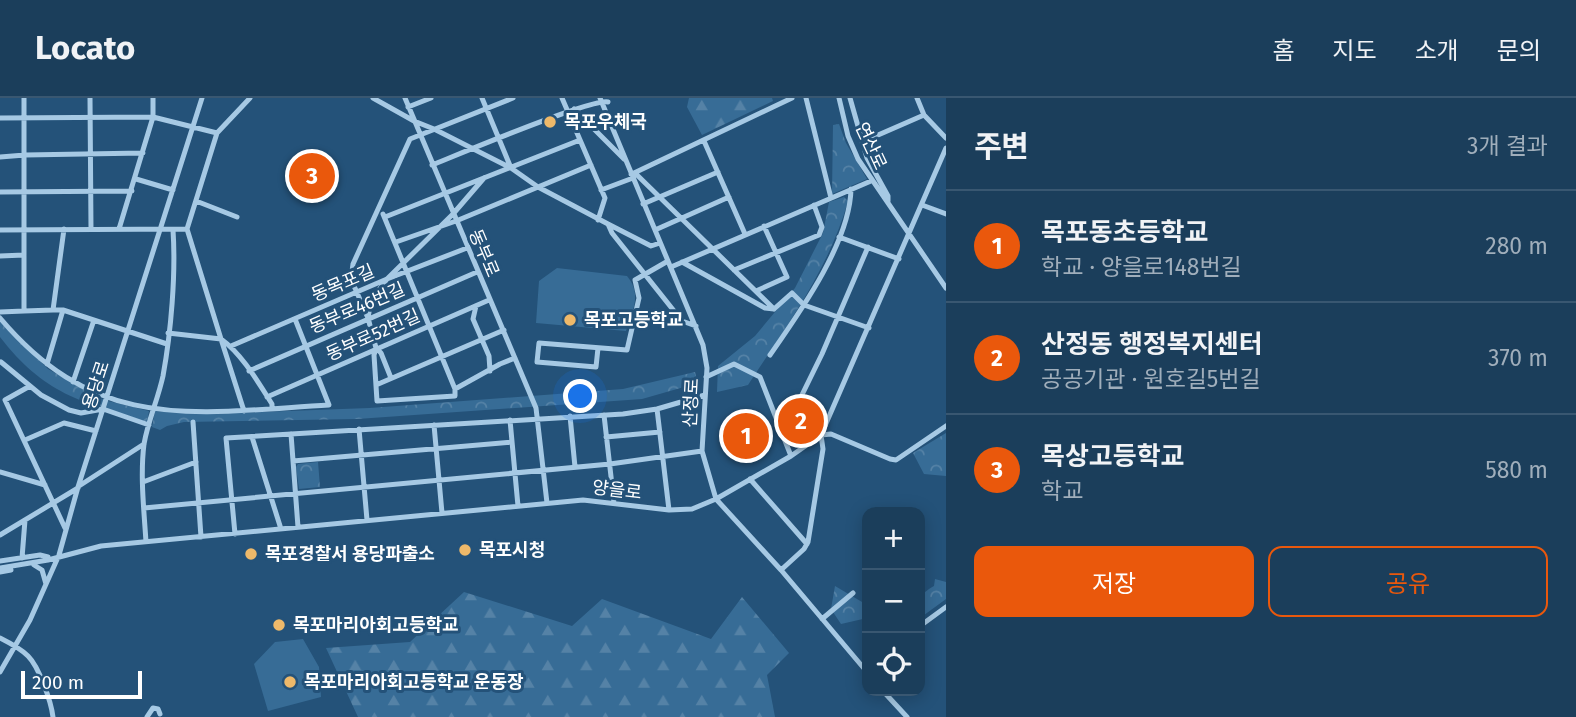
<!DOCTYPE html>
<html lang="ko">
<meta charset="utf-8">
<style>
body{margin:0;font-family:"Fira Sans","Noto Sans KR",sans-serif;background:#284964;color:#f1f3f6}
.controls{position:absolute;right:21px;bottom:21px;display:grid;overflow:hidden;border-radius:14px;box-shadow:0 4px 18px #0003}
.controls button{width:63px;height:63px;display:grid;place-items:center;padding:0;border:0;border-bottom:2px solid #395771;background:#1b3e5b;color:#f1f3f6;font:35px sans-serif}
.scale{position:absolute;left:21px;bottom:18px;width:121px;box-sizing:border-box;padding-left:7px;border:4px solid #fff;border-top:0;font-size:19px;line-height:24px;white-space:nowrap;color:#fff;-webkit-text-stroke:5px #245279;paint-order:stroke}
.you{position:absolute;left:581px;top:299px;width:24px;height:24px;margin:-18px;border:5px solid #fff;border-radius:50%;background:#1a73e8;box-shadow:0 0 0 10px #1a73e833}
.badge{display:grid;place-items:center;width:46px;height:46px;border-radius:50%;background:#ea580c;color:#fff;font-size:23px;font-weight:700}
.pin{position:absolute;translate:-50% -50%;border:4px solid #fff;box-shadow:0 2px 7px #0006}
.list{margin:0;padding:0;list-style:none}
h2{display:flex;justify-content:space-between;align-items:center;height:91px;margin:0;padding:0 28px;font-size:30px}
h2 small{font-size:23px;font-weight:400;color:#a0aebb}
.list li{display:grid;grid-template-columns:46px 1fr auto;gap:21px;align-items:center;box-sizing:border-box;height:112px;padding:0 28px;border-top:2px solid #395771}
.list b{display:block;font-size:26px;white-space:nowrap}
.list p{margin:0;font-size:23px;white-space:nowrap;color:#a0aebb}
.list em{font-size:23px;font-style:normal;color:#a0aebb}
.actions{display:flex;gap:14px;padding:21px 28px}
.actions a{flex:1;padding:16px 0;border:2px solid #ea580c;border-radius:14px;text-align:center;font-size:24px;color:#ea580c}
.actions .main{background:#ea580c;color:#fff}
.icon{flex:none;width:38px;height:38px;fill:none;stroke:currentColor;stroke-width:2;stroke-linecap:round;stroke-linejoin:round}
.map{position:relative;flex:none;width:946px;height:619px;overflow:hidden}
header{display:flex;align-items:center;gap:42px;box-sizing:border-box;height:98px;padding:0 35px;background:#1b3e5b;border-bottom:2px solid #395771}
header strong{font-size:33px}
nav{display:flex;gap:38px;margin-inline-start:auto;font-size:24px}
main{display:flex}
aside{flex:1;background:#1b3e5b}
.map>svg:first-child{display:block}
.forest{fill:url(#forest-firs)}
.park{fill:url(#park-crowns)}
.pitch{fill:#376c96}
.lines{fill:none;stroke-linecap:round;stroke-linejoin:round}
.minor{stroke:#a6c9e4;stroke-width:5}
.poi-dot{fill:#eeb96a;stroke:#245279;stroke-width:2.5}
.labels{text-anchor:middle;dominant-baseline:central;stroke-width:6;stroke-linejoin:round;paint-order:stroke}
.poi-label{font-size:18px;font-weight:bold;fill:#fff;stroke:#245279;text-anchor:start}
.street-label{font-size:18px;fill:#fff;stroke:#245279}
</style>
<header>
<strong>Locato</strong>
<nav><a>홈</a><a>지도</a><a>소개</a><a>문의</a></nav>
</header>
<main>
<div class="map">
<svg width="946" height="619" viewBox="0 0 946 619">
<defs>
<pattern id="forest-firs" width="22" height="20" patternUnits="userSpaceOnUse" patternTransform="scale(1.75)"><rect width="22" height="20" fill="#376c96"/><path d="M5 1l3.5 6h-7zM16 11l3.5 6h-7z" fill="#5582a6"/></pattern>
<pattern id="park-crowns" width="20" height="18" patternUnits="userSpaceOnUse" patternTransform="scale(1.75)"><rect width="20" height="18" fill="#376c96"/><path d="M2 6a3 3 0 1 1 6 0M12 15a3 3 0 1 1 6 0" fill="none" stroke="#5582a6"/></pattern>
</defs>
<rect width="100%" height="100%" fill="#245279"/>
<path class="forest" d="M689 0H772L773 3 702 37 687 9Z
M464 494 572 528 602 501 711 541 742 499 789 555 767 577 775 619H358L326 550 410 544Z"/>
<path class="park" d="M839 26 846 45 867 81 832 96 833 27Z
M844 99 848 103C829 171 786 229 748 287L717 294 718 268 755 238 795 190 823 135 829 104Z
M0 222 48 271 104 302 149 313 147 324C82 305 43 295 0 239Z
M695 274 698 285 642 301 357 321 184 324 167 328 160 332 152 329 155 313 210 316 370 310 623 291Z
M946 335V378L924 376 913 355Z
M318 364 320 389 299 391 296 369 298 366Z
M935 481 946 484V501L920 520C920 501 917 498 934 488Z
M835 488 862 504H867V520L841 526 831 511Z"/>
<path class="pitch" d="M557 170 627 178C642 196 633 212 626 233L536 225 539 183Z
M303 541 319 569 321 599 268 613 254 566 275 544Z"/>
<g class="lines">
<path class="minor" d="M24 0V213L53 212
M90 0 91 131
M373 0 414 23 434 31 511 70 538 89 608 126 612 135 682 223 696 228
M405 0 536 310 547 405
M482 0 511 70
M562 0 605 100 598 122
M600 0 703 247 707 270 702 353 716 401 781 472 867 574
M806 0 831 100
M839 0 848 38 858 61 946 190
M850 0 867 60 888 98V103
M917 0 924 17 946 40
M408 9 431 0
M574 11 624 61
M0 20 153 19 217 35
M704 43 745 136
M862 44 924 17
M0 59 25 57 143 55
M432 67C457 57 592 0 608 4
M634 75 792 0
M631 76H636L774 211
M136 81 173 92
M601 92 633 80
M0 94 132 93
M196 103 237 119
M643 106 718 74
M922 107 946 116
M383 116 455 291
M385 119 580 42
M608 126 651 148 660 145
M64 131 53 212H63L167 246
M119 131 153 19V0
M187 131 221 241C242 256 258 284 272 306V310
M187 131 217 35 250 0
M0 132 187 131
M655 132 729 99
M839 139 899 161
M396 144 456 123 591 67
M0 158 24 157
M682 164 765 210 774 211
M671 169 871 83
M734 172 819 137 822 129 814 107
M756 193 787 179 764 128
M476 208 473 221 489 258 490 273
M774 211 792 195 804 207 869 230
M0 214 24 213
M0 220C98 336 194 315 329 307L295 221
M368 220 371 202 387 181 453 116 484 80
M168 235 221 241 244 313
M231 248 387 181 467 150
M376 250 374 257 377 303 455 298V291L500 266 515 260
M598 250 596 269 537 264 539 245 627 252 639 200 635 182 668 163
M770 257C800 214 850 144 851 91
M1 264 41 297 69 312 81 315 103 311 149 327
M47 266 63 212
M249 273 477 174
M706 279 734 266 760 279 791 358
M391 280 381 255 376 250 368 220 351 181 353 166 410 41 513 0
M73 284 94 222
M376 287 504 232
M30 288 5 302 65 430
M267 299 489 202
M657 311 669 412
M604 317 614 405
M570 318 575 369
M776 318 797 307 822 256 868 149
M510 322 518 408
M193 324 201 439
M434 327 442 415
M359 331 367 422
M291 336 298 429
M252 339 281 431
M606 339 660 334
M25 342 64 325 96 333
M293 363 512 344
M0 374 45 387
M750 381 807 446
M143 384 196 364
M79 388 144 346
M144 410 610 366 702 353
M235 436 226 340 623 316 657 311 705 297
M0 437 78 390
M146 444C144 412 140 378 144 346 148 323 158 301 163 278 171 234 176 176 173 132
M22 460 25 422
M0 463 40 457 48 459
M34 467 42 472 46 486
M0 470 48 462 101 448 583 402 669 412 692 411 716 401 791 358 821 337 946 50
M781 472 804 451 808 444 823 351 821 337 831 336 890 361 896 362 946 328
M0 474 11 472
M822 521 853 495
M920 528 946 509
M0 540C10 545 20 550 28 558 39 569 51 603 53 619
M0 574 30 522 59 457 78 389 202 0
M883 593 907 619
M147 619 153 610 158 611 160 616"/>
</g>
<g class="poi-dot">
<circle cx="550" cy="24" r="7"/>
<circle cx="570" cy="222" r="7"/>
<circle cx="465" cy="452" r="7"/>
<circle cx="251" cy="456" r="7"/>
<circle cx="279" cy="527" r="7"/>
<circle cx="290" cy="584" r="7"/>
</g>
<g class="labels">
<g class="poi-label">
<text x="564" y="24">목포우체국</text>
<text x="584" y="222">목포고등학교</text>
<text x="479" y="452">목포시청</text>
<text x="265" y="456">목포경찰서 용당파출소</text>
<text x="293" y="527">목포마리아회고등학교</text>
<text x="304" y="584">목포마리아회고등학교 운동장</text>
</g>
<g class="street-label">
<text transform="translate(871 48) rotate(65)">연산로</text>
<text transform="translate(484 155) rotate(67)">동부로</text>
<text transform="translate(343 185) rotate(-23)">동목포길</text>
<text transform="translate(357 210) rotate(-23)">동부로46번길</text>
<text transform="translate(373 237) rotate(-24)">동부로52번길</text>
<text transform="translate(96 287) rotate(-72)">용당로</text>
<text transform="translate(691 305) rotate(-87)">산정로</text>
<text transform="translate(617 392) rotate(7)">양을로</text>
</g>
</g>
</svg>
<div class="controls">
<button>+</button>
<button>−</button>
<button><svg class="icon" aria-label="locate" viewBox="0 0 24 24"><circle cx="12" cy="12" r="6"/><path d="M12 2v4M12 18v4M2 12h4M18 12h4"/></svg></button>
</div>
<div class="scale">200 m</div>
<div class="you"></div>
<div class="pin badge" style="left:746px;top:338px">1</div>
<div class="pin badge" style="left:801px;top:323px">2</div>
<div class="pin badge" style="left:312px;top:78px">3</div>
</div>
<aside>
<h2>주변<small>3개 결과</small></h2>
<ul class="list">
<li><span class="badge">1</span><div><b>목포동초등학교</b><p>학교 · 양을로148번길</p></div><em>280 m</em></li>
<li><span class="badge">2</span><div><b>산정동 행정복지센터</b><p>공공기관 · 원호길5번길</p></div><em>370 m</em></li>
<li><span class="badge">3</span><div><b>목상고등학교</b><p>학교</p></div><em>580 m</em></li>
</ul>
<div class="actions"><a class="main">저장</a><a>공유</a></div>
</aside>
</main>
